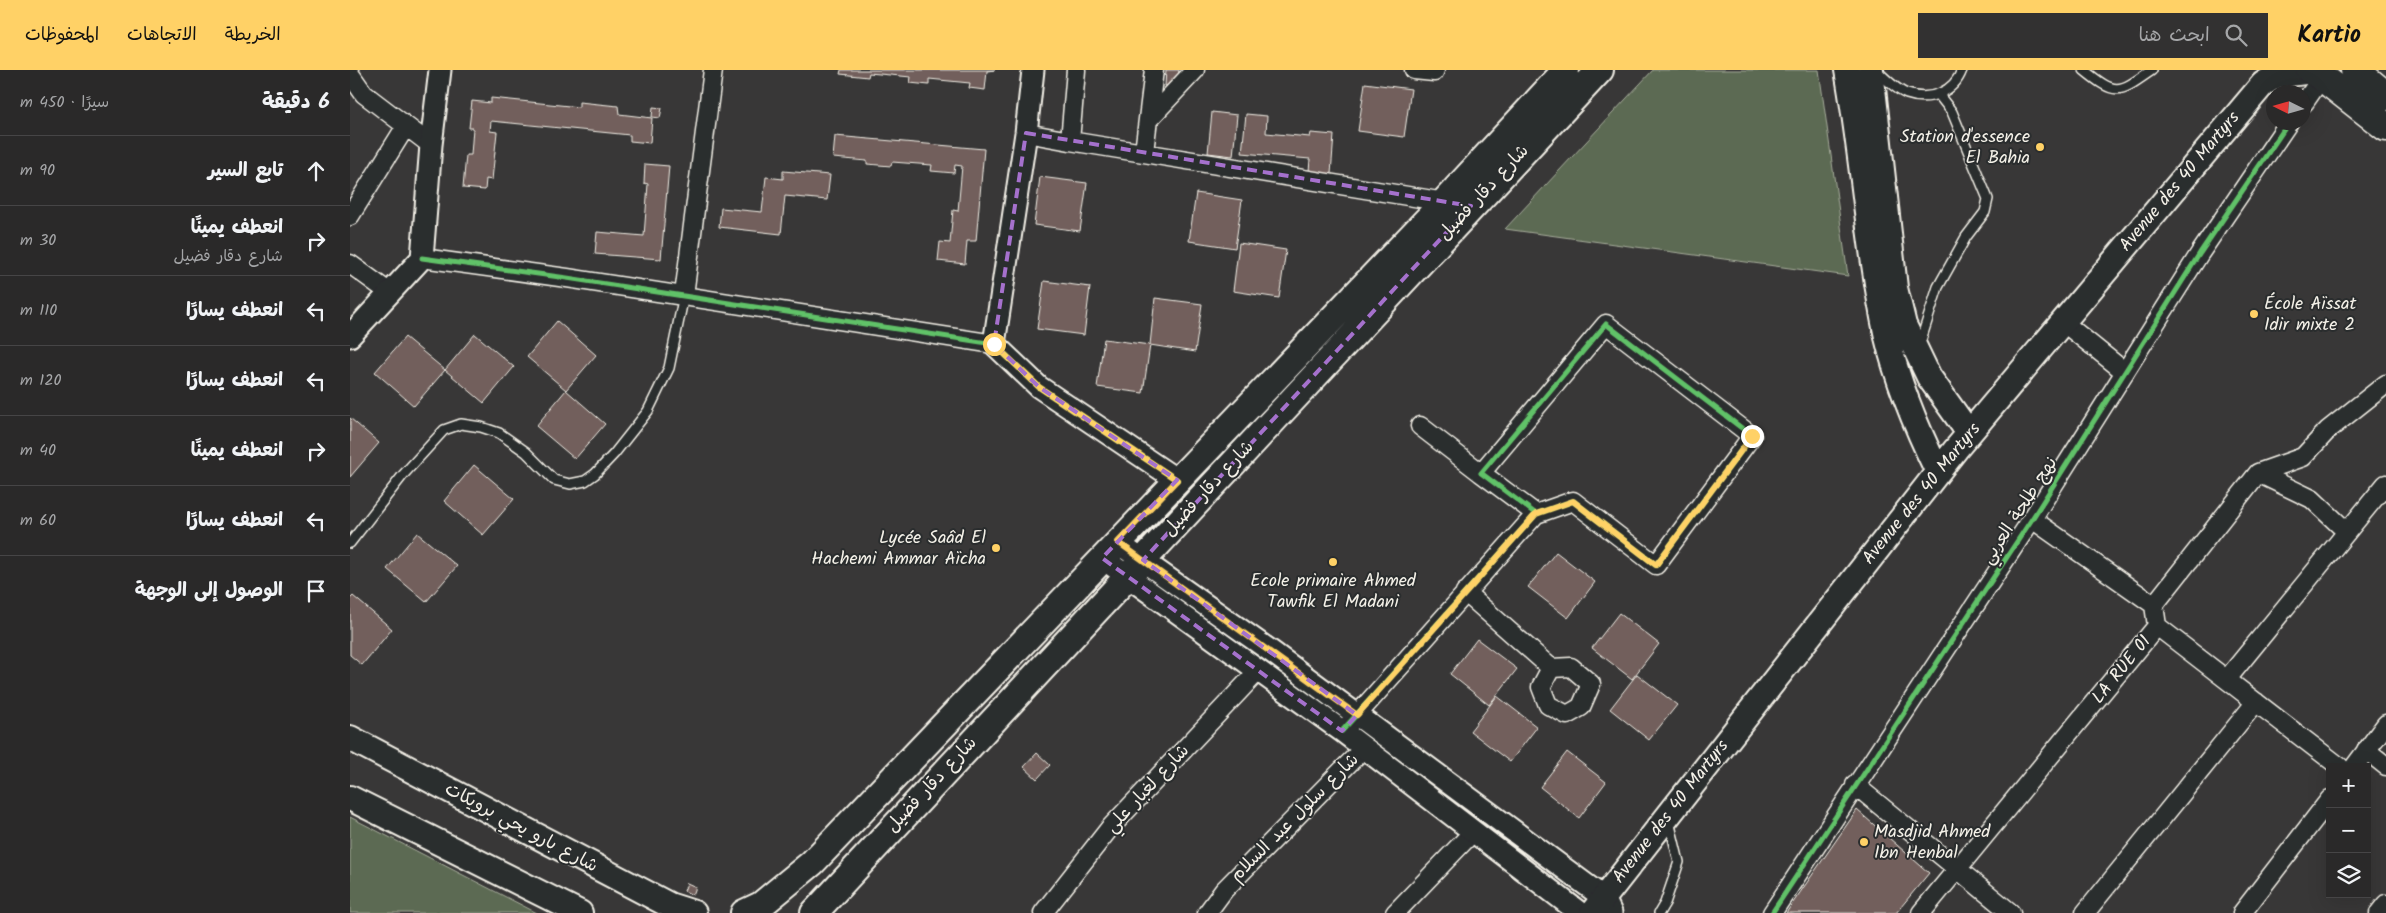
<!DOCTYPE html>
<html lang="ar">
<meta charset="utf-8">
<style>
body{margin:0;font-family:Kalam,"Playpen Sans Arabic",sans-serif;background:#323131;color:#f1f3f6;direction:rtl}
.controls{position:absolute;right:15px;bottom:15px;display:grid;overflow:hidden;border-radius:0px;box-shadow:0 5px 20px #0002}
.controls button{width:45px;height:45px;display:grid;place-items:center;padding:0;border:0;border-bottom:1px solid #464546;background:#2a2929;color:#f1f3f6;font:25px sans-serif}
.compass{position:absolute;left:1916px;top:15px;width:45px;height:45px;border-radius:50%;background:#2a2929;box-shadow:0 5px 20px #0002;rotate:275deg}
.stop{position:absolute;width:15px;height:15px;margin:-11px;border:4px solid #ffd166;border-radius:50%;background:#fff}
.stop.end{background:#ffd166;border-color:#fff;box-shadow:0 1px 5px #0008}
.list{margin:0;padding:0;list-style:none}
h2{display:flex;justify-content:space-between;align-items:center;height:65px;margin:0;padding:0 20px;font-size:21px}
h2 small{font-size:16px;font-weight:400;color:#a5a6a8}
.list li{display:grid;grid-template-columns:32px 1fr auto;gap:15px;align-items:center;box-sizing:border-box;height:70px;padding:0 20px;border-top:1px solid #464546}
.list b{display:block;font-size:19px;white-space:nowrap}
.list p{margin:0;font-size:16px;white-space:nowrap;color:#a5a6a8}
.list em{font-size:16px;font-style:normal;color:#a5a6a8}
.icon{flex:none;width:28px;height:28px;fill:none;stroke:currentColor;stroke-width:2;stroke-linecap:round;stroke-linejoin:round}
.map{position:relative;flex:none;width:2036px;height:843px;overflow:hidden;direction:ltr}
header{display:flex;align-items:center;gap:30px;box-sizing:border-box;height:70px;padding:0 25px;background:#ffd166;color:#111}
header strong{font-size:24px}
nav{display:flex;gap:28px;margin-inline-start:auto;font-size:18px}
.search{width:350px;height:45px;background:#323131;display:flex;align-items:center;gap:12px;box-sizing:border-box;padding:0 18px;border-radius:0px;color:#a5a6a8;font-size:19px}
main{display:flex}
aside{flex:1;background:#2a2929}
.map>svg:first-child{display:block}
.green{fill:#5c6a52;stroke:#a8ae9d}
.building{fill:#725f5c;stroke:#f4f1e8}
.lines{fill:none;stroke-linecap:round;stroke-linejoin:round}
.service-casing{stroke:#f4f1e8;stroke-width:12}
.minor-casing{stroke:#f4f1e8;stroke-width:21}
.tertiary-casing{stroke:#f4f1e8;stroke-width:25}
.secondary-casing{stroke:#f4f1e8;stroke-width:28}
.primary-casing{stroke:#f4f1e8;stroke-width:30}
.trunk-casing{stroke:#f4f1e8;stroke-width:31}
.service{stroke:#2a2d2e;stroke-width:9}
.minor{stroke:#2a2d2e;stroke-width:18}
.tertiary{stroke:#2a2d2e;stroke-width:21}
.secondary{stroke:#2a2d2e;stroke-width:24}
.primary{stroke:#2a2d2e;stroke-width:26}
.trunk{stroke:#2a2d2e;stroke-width:28}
.cycleway-casing{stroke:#2a2d2e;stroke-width:8}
.cycleway{stroke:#61c268;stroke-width:5}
.route{stroke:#ffd166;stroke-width:6}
.marked{fill:none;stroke:#a571cd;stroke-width:4;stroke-dasharray:10 6;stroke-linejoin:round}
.poi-dot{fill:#ffd166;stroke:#2a2d2e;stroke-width:2}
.labels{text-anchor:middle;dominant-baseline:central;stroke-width:4;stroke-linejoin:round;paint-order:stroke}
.poi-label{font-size:18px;fill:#f4f1e8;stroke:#2a2d2e;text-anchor:end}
.street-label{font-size:18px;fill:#f4f1e8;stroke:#2a2d2e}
</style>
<header>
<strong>Kartio</strong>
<div class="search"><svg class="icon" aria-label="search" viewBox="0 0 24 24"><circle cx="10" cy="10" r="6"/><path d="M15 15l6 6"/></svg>ابحث هنا</div>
<nav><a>الخريطة</a><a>الاتجاهات</a><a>المحفوظات</a></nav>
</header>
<main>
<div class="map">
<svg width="2036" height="843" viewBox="0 0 2036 843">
<rect width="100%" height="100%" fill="#383737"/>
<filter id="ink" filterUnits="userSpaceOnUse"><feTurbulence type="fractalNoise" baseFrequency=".02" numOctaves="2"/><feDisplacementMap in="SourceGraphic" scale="10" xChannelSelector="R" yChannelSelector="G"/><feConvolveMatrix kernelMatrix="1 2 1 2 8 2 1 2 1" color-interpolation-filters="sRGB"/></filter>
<g filter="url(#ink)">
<path class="green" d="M1303 0H1469L1498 206 1155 159Z
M0 747 187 843H0Z"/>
<path class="building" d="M491 0H645L637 1 635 20 619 18 620 13 579 9V15L560 13 561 7 519 3 518 7 490 4Z
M816 0H829L827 17 815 16Z
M1015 13 1061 19 1054 67 1008 61Z
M141 28 229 37V32L268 36 269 44 302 48 300 73 280 71V65L141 51 140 61 147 62 142 110 136 109 135 120 113 118 116 85H121L123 58H119L122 31 141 33Z
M303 37 312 38 310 48 302 47Z
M862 42 887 45 883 86 858 83Z
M896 44 917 46 916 63 960 67 961 63 984 65 981 104 959 101 960 89 892 83Z
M485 66 634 79 626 171H617L615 194 588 191 590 172 600 173 603 140 608 141 612 96 605 95 604 103 581 101 582 95 542 92 541 96 517 94V91L483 88Z
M295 94 319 96 311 189 245 184 247 162 294 166 298 114 294 113Z
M433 101 480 105 477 130 435 126 431 164 369 157 371 138 412 142 416 107 433 109Z
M690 107 737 113 730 161 684 155Z
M846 123 892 130 885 178 839 171Z
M889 173 936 180 929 228 883 221Z
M694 211 740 217 734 265 687 259Z
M805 228 852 234 845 282 800 275Z
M207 251 246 285 216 320 177 287Z
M125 264 164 297 134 333 95 300Z
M55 267 95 300 64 336 25 302Z
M754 269 800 275 793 323 747 317Z
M216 320 255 354 225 389 186 356Z
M0 348 29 373 0 407Z
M124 395 164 429 133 465 94 431Z
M67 463 107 496 76 532 37 499Z
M1206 482 1245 512 1218 548 1178 517Z
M3 526 42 559 12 595 0 585V529Z
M1269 543 1309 574 1282 609 1242 578Z
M1127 569 1167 599 1139 635 1100 604Z
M1287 604 1327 635 1299 670 1260 639Z
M1147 626 1187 657 1160 692 1120 661Z
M1217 682 1256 712 1229 748 1190 717Z
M687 683 700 695 687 709 674 697Z
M1507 740 1579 803 1546 843H1436Z
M337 813 346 817 343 825 334 821Z"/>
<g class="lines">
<g class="service-casing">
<path id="service" d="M1526 0C1535 8 1546 20 1557 24 1580 32 1604 22 1612 0
M1734 0C1767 27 1769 23 1802 0
M1569 276 1588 217 1616 167 1635 142 1638 129 1602 42 1588 24
M0 473 53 405 94 360 111 354 131 357 149 363 176 382 204 410 220 414 235 411 245 404 264 384 298 341 319 298 334 225
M1309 843 1315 833 1329 792 1319 751"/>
</g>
<g class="minor-casing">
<path id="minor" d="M726 0 720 71 1101 133
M1064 0 1084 2 1085 0
M0 4 14 24 81 75
M1954 33 1972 7
M799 49 845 0
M676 63 720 71
M794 82 804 0
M0 146 56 56
M72 188 217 208 644 274
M0 194 40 223
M334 225 363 0
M1713 252 1775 302
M1070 356 1131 403
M1908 403 1962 429 1997 462
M1682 449 1804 535
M1115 522 1201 598 1191 617 1198 635 1217 645 1231 637 1241 614 1221 597 1201 598
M1807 556 1990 697
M1877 609 2036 414
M999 654 1186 444 1223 431 1306 495 1402 366 1256 254 1131 403 1186 444
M2016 680 2036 696
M2004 697 2036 654
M1505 715 1661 843
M693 843 759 759 909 600
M857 843 874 820 1014 678
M1045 843 1123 762
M1422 843 1682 449 1850 183 1939 52
M1571 843 1807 556 1804 535 1908 403 1953 387 1978 360 2036 314
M1735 843 1906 632
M1892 843 1980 729
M2029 843 2036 834"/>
</g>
<g class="tertiary-casing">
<path id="tertiary" d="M683 0 676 63 644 274 689 317 827 410
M0 266 72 188 81 75 90 0
M768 473 922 582 1254 828 1261 843
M752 488 992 661 1230 843"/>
</g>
<g class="secondary-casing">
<path id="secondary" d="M1497 0C1513 88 1518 179 1537 267 1548 314 1567 359 1588 402
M1521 0 1545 218 1554 255 1579 307 1619 363
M0 668 319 835 344 843
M0 728 230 843
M1242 843 1606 379 1913 14 1926 6 1962 1"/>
</g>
<g class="primary-casing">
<path id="primary" d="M394 843 411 835 462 793 1094 132 1216 0
M464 843 1250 0"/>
</g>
<g class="trunk-casing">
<path id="trunk" d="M1960 0 1972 7 2036 57
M2005 0 2036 26"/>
</g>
<use href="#service" class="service"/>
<use href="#minor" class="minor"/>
<use href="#tertiary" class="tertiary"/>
<use href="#secondary" class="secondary"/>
<use href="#primary" class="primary"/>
<use href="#trunk" class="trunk"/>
<g class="cycleway-casing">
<path id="cycleway" d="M72 188 217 208 644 274 689 317 827 410
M992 661 1186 444 1223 431 1306 495 1402 366 1256 254 1131 403 1186 444
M1422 843 1682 449 1850 183 1939 52"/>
</g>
<use href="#cycleway" class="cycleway"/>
</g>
</g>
<g class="lines" filter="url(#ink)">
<path class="route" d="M644 274 689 317 827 410 768 472 1007 645 1186 444 1223 431 1306 495 1402 366"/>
</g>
<path class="marked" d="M676 63 1121 136 793 490 1007 645 992 661 752 488 827 410 689 317 644 274Z"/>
<g class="poi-dot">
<circle cx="1690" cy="77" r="5"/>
<circle cx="1904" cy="244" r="5"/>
<circle cx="646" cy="478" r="5"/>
<circle cx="983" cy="492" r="5"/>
<circle cx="1514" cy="772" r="5"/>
</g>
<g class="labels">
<g class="poi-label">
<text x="1680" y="67">Station d'essence<tspan x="1680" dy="21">El Bahia</tspan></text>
<text x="1914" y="234" text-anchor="start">École Aïssat<tspan x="1914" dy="21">Idir mixte 2</tspan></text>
<text x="636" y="468">Lycée Saâd El<tspan x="636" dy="21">Hachemi Ammar Aïcha</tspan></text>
<text x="983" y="511" text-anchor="middle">Ecole primaire Ahmed<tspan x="983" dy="21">Tawfik El Madani</tspan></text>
<text x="1524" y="762" text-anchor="start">Masdjid Ahmed<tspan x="1524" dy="21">Ibn Henbal</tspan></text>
</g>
<g class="street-label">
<text transform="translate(1830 112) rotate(-50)">Avenue des 40 Martyrs</text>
<text transform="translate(1134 123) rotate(-47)">شارع دقار فضيل</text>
<text transform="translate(859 419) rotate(-47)">شارع دقار فضيل</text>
<text transform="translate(1572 424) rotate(-51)">Avenue des 40 Martyrs</text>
<text transform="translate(1670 441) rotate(-57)">نهج طلحة العربي</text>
<text transform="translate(1772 600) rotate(-51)">LA RUE 01</text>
<text transform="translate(582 715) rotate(-47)">شارع دقار فضيل</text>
<text transform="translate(798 719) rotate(-47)">شارع لغبار علي</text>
<text transform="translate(1321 742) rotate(-52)">Avenue des 40 Martyrs</text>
<text transform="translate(945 748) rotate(-45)">شارع سلول عبد السلام</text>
<text transform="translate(171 758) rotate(28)">شارع بارو يحي برويكات</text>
</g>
</g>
</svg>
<div class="controls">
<button>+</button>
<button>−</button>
<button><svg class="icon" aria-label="layers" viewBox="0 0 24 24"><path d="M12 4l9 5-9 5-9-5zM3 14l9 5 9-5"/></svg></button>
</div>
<svg class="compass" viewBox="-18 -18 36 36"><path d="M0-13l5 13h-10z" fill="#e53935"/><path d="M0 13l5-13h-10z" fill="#a5a6a8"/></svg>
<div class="stop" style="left:644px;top:274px"></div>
<div class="stop end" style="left:1402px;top:366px"></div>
</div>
<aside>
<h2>6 دقيقة<small>سيرًا · 450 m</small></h2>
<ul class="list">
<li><svg class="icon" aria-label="ahead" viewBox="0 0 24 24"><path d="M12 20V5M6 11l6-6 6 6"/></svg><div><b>تابع السير</b></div><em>90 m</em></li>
<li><svg class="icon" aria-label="right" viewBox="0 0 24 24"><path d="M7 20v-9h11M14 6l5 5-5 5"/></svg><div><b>انعطف يمينًا</b><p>شارع دقار فضيل</p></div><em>30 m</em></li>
<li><svg class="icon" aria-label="left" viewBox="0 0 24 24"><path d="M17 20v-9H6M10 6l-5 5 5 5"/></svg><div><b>انعطف يسارًا</b></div><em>110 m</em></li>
<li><svg class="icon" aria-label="left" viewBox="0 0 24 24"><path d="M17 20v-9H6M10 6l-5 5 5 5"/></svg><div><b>انعطف يسارًا</b></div><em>120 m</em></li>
<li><svg class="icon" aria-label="right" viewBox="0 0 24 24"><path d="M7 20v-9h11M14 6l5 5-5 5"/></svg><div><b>انعطف يمينًا</b></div><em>40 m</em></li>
<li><svg class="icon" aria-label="left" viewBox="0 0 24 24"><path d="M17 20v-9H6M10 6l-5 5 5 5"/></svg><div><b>انعطف يسارًا</b></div><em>60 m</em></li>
<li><svg class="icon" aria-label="arrive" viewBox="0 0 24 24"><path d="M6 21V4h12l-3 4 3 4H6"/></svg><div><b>الوصول إلى الوجهة</b></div></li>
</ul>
</aside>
</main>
